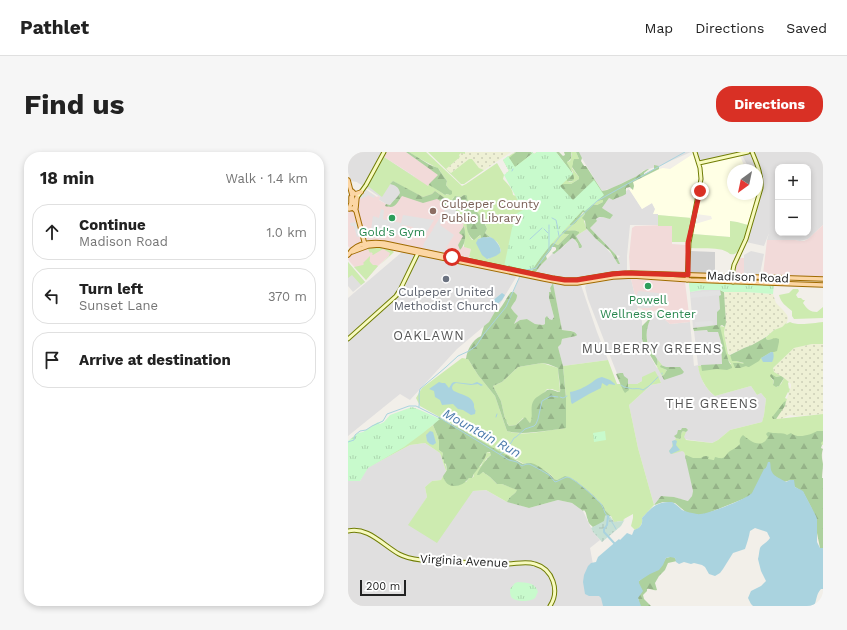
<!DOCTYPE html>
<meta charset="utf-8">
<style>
body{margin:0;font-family:"Work Sans",sans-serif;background:#f6f6f6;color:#222}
.controls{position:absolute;right:12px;top:12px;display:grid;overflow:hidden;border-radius:8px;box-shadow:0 2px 6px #0003}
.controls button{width:36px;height:36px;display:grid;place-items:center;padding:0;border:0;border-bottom:1px solid #e0e0e0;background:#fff;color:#222;font:20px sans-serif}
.compass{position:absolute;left:379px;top:12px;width:36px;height:36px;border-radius:50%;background:#fff;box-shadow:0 2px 6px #0003;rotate:213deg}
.scale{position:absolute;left:12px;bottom:10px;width:46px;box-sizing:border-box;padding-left:4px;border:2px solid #222;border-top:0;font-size:11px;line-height:14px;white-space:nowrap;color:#222;-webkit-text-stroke:3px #fff;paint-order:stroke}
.stop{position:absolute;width:12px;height:12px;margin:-9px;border:3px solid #d93025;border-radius:50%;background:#fff}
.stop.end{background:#d93025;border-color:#fff;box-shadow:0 1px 4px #0008}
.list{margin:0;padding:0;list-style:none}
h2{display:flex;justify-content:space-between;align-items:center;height:52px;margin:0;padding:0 16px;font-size:17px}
h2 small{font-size:13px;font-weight:400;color:#767676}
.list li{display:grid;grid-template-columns:26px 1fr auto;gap:12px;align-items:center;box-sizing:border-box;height:56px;margin:0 8px 8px;padding:0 8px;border:1px solid #e0e0e0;border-radius:16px}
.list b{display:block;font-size:15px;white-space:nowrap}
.list p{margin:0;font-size:13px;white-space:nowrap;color:#767676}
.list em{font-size:13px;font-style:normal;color:#767676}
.icon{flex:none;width:22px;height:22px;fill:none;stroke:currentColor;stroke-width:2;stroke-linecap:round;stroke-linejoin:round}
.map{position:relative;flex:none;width:475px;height:454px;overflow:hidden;border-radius:16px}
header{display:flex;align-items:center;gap:24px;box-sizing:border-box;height:56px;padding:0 20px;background:#fff;border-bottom:1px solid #e0e0e0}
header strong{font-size:19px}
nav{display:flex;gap:22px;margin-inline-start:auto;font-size:14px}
.intro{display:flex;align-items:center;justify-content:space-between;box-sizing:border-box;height:96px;padding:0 24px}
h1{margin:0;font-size:28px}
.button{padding:10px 18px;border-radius:16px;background:#d93025;color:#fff;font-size:14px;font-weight:700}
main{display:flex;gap:24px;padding:0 24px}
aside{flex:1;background:#fff;border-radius:16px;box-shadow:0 2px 6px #0003}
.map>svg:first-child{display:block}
.residential{fill:#e0dfdf;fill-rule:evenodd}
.commercial{fill:#f2dad9}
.education{fill:#ffffe5}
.religious{fill:#d0d0d0}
.farmland{fill:url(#farmland-dots)}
.grass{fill:#cdebb0;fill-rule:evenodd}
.forest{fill:url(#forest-firs);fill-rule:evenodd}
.wetland{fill:url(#wetland-marsh)}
.park{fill:url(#park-tufts)}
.parking{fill:#e2e2e2}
.water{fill:#aad3df}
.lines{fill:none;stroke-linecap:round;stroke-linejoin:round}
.stream{stroke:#aad3df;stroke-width:1}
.canal{stroke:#aad3df;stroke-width:2}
.secondary-casing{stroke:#707d05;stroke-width:5}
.primary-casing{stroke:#a06b00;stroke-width:5.5}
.secondary{stroke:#f7fabf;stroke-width:3}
.primary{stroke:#fcd6a4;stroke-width:3.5}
.route{stroke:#d93025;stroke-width:5}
.education-dot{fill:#8d6e63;stroke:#fff;stroke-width:1.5}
.leisure-dot{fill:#2e9e5b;stroke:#fff;stroke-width:1.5}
.worship-dot{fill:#6b7280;stroke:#fff;stroke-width:1.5}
.labels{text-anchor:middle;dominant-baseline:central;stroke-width:4;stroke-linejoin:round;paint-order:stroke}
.education-label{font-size:12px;fill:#785e54;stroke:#fff;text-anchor:start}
.leisure-label{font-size:12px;fill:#27864d;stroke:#fff}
.street-label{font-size:12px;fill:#222;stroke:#fff}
.worship-label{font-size:12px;fill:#5b616d;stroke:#fff}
.neighbourhood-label{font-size:13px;letter-spacing:1px;fill:#555;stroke:#fff}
.water-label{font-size:13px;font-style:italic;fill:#4a7aab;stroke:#fff}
</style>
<header>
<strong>Pathlet</strong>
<nav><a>Map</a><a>Directions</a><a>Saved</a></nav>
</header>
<div class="intro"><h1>Find us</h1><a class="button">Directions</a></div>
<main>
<aside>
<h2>18 min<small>Walk · 1.4 km</small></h2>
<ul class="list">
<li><svg class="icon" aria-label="ahead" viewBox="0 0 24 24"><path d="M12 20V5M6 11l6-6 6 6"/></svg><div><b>Continue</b><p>Madison Road</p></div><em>1.0 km</em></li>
<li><svg class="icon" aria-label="left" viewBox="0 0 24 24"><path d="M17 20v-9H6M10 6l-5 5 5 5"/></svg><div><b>Turn left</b><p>Sunset Lane</p></div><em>370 m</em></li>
<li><svg class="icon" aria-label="arrive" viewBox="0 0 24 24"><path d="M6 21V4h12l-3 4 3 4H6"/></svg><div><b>Arrive at destination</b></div></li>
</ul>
</aside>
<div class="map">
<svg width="475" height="454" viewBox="0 0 475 454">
<defs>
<pattern id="farmland-dots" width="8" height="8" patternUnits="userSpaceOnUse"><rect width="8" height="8" fill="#eef0d5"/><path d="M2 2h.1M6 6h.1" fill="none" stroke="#ccceb7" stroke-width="1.8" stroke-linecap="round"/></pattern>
<pattern id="forest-firs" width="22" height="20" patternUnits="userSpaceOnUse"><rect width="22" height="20" fill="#add19e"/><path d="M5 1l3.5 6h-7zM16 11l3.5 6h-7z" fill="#95b388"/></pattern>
<pattern id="wetland-marsh" width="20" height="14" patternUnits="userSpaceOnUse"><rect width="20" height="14" fill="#c6e0d4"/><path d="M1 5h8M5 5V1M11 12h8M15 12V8" fill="none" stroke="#aac0b6"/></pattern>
<pattern id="park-tufts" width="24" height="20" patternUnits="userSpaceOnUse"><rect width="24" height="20" fill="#c8facc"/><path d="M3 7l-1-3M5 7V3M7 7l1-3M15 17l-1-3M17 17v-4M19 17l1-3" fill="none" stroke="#acd6af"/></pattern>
</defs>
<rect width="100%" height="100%" fill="#f2efe9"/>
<path class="residential" d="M0 0H38L35 5 66 24 45 52 43 51 42 53 38 52 30 47 32 45 14 33 10 31 9 30 3 29 0 20Z
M230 0H343L311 14 294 19 293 22 264 36 254 39Z
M348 0H397L352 9Z
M403 0H475V73L460 87 452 89 447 88H419L421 81 416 94 398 90 411 44 413 23 412 22H409V18H402L395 5 394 3 403 1ZM430 15H460V81H430Z
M281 37 294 57 304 51 310 62V73H282L279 104V118L278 119 267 120 237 126 221 127 208 126 188 121 192 114 205 101 216 94 224 85 226 87 231 94H234L228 84 239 77 248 87 257 95 265 104 270 106 272 104 268 103 242 76 249 69 248 67 249 66 253 65 262 67 264 63 254 56 261 46 265 48Z
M403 99 416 102 412 122H396V103Z
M54 100 170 122 141 170 109 197 62 248 52 242 0 284V146Z
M0 110 17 130 5 140 0 134Z
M172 124 205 131 233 133 249 180 260 208 215 214 210 195 213 192 214 187 228 184 225 179 214 178 205 132 202 136 203 140 201 141V146L206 165 204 168H203L197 166V172L195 173 187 172 179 167 172 168 167 172 166 173 170 164 166 160 163 156 165 152 167 150V141L165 140Z
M271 127H283L290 156 289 157 294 169V187L299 199 309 216 317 215 312 212 302 197 299 187 298 176 305 162 309 161 322 172 342 170 346 214 350 213 346 179 360 178 361 180H370L373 190 374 213 350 214 353 225 356 232 363 241 367 244 403 234 409 243 413 241 418 247 416 263 414 270 382 278 370 288 364 291 335 287 336 300 339 309 345 339 344 344 341 349 325 345 313 344 306 353 290 296 281 253 303 233 313 231 311 226 294 229 289 232H273L240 147 237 135 239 132Z
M354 138H372L373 144H371L372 157 369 161 370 173 345 176 342 140Z
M77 291 92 301 98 319 93 328 84 329 77 335 79 345 61 373 125 339 138 338 157 349 181 356 210 348 224 351 235 359 245 380 252 388 242 396 246 418 262 454H0V326L1 329H12L19 316 62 293Z"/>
<path class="commercial" d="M38 0H58L91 23 80 34 98 45 123 74 110 93 123 97 121 108 52 92 34 89H22L18 87 16 84 9 56V50L11 46 17 37 29 45 30 44 32 45 31 48 38 52 42 53 43 51 45 52 66 24 36 5Z
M5 57 6 59 13 88 12 91 3 98 0 94V61L2 58Z
M316 73 324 74V92L338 93 339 94 338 122 282 118 281 105 284 76 287 74Z
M475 73V126L442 125V123L415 122 419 88H447L452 89H456L460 87Z
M25 94 45 98V100L30 114 18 128 2 110 0 107 4 102 10 99Z
M391 106H396V123H391L388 121V113Z
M283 127 337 130 342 170 322 172 309 161 308 158 302 161 297 160 294 157 290 156Z"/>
<path class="education" d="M345 2 351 18 352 26 350 37 342 66 310 63V62H305L307 57 304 51 294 57 281 37H285V35L286 34 285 30 311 17 315 16 322 17Z
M392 4 398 18H385V42H409L400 73 389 70 383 69V85L345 82 344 80 347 72 364 67 363 64 348 62 356 26 353 12Z"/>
<path class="religious" d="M342 99 367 100V121L366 122 341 121Z"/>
<path class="farmland" d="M120 0H163L136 18 131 16 124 7H121L103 21 98 17 112 5 111 3 113 1Z
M376 140H397L425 142 428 151 435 158 439 163 440 166 439 170 434 175 426 178 412 189 404 193 396 196 381 203 376 181 378 171Z
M464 192H475V262L448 264 442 263 433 267H429V265L437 252 443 235V232L437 227 426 220 425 216 446 196Z"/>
<path class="grass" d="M61 0H78L114 34 118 32 149 11 156 23 155 27C159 31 165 37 165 43L168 44 158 21 161 19 155 8 167 0H168L165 2 180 6 185 1 186 2 189 0H208L219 27 221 30 225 29V20L219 13V10L222 9 224 3 223 0H228L231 7H228L224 16 231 25V27L223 32H216L255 48V50L249 53 243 52H240L228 69 236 60 238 61 235 65 238 76 239 77 228 84 230 79C225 78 221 80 217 78L214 80 218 82H221L210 93 205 91 193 105 183 118 184 119 156 115 123 108 124 106 121 105 123 97 116 95 117 75 116 74 115 75 116 70 114 65 112 67 113 63C105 54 98 46 87 39L84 42 75 45 57 36 45 29 43 31 34 45 20 34 36 5 80 34 81 32 97 43 100 42 101 43 103 39 101 37 98 33 99 29 94 22 91 17 67 4ZM116 43 124 56 128 59 132 65 136 69 139 77 137 81 149 90 151 93 153 99 151 101 140 107 130 87 133 86V84L132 83 130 85 124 88C119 81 118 72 119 63L112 59 104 48 105 46 108 44 113 45Z
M80 0H117V2L113 1 111 3 112 5 98 17 103 21 121 7H124L131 16 136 18 116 32H113Z
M310 63 344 66 339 89 338 90H324V74H310Z
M382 69 389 70 400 73C398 80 394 97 388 101 386 103 384 102 382 102 374 94 354 97 343 96L345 82 382 85Z
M21 95C29 95 40 94 46 100L45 101 32 113 41 104 42 101 35 97 25 103H24L25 102 23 100 22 101 20 97Z
M22 104C22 110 20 108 25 113H28L30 114 18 128 6 115 15 113 16 112 15 111Z
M0 110 17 130 13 133 4 123 0 126Z
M445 137H450L451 139 448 143 450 146H453L455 148H457L455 151C459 157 462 160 469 160L475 155V166L446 167 444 164V159C438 154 433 151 431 143L441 141Z
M439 170 438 172 442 170C449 174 466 171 475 170V192H464L446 196 425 216 426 220 433 224 423 226 426 229 425 232 429 235 433 232 436 226 441 230 440 231 441 237 442 236 441 241 440 240 437 246 439 247 438 250V249L426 267 428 266 429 267 475 262V293L454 287 373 310 339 309 336 300 334 299 324 302 322 301 321 299 324 295 325 289 327 288 328 286 332 287 333 285V282L335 279 338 280 336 285 338 288 364 291 370 288 382 278 414 270 416 263 418 247 413 241 409 243 403 234 367 244C357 236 352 226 350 214L383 212C377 205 373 183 372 174L377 175 376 181 380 202 382 203V204L388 209 395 211 425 187 420 188 418 187V185L426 178 434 175Z
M114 206 120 207 130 223 147 244 159 279C175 285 200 278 217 276L218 245 215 214 260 208 269 232H289L294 229V225L307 219 311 226 313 231 303 233 281 253 290 296 306 353 294 366C295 372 292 376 287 378L283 374 285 366V362L276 367 275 369 266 370 263 364 257 358 255 353 249 348 245 343 228 329 216 325 209 328 206 327C200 317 187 314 177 311L176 312 171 309 156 303 109 275 72 254 68 246 74 236Z
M310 208 314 213H313L319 219 316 223 314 224 308 213 310 211Z
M194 211 210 216C210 224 212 232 212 240L204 237H199L195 242 187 248 184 268 182 271 175 266 168 273 161 274 157 267 153 249 145 234 154 230 170 215Z
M85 273 90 285 91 290V298L95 301 94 307 96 308 99 318 98 319 92 301 77 291 62 293 19 316Z
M139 300 143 301V303L138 307 131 322 135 320 142 325 149 332H154L170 338C166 343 162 344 159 350L138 338 125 339 89 391 60 373 79 345 77 335 84 329 93 328 95 324 96 327 98 330H118L121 326H124L126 324 125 323 130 315 133 314Z"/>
<path class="forest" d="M58 0H61L82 13 90 16 94 22 99 29 98 33 101 37 104 39V42L102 43 99 42 97 43C92 40 87 36 81 33V32L90 23Z
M168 0H184L185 1 167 15 161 6Z
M208 0H211L215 4 217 3 216 0H223C224 5 223 8 219 10V11C222 16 233 32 219 29V27L224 21Z
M228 0H231L234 6 233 9 236 14H238L254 39 259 38C268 34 277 30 287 25 293 22 294 19 300 17H301L296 21V22H297L306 17V13L311 14V17L285 30 286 34 285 38 282 35 278 36V42C274 45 269 45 265 48L261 46 254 56 265 63 262 67C257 66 252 63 248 67L249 69 242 76 268 103 272 112H270L262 99 248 87 238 76 237 69 234 66 237 62V61L235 60C231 65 228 74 222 73V72L232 60 243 52 249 53 255 50V48H253L250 49 248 48 219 56 212 33 216 32H223L231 27V25L224 15 225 12V10L226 7H231Z
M45 29 75 45 84 42 87 39 98 47 113 63 100 55 97 57 93 53 94 50 89 47 75 51 54 44C48 52 48 57 37 54L38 52 42 53C45 49 50 45 52 41 51 35 47 33 42 32Z
M116 43H118L119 44C119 51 123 54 127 58 130 60 138 73 139 77L137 81 142 85 133 86V84L132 83 126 88C118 83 118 72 119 63L112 59 104 48 107 44 113 45Z
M116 74C118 82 118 92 112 98L110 93 115 84 111 81Z
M217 78C222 80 226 77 231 80V81L228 84 234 94 233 96H231C231 92 227 87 224 86L211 98 206 102 204 101 208 98V96L207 95H204L203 98 198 104 199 107 192 114 188 120 184 119 183 118 203 92 205 91 210 93 221 82H217L213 80Z
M205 131 214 178C219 179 227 178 229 183L228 184 214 187 213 192 210 195 215 214 218 246V276C201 278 174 284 159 279L147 244 130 223 120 207H118C119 198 124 188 133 184L136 174 141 170 149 156 151 158C156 152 158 146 163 140H166L169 143C169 149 165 151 163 156L166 160 170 164 166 172 172 168 179 167 187 172 195 173 197 172V166L199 164 201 167 204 168 206 165 201 146V140H203L202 136ZM194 211 200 212 210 216C210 224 213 233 212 240 207 240 204 236 199 238 195 242 189 244 186 248 181 255 186 265 182 271L181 270 177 265 168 273 161 274 159 271 158 267H157L153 249 145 234 154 230 170 215Z
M372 138 376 140 378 171 377 175 374 173 372 174 378 201 381 210 384 215V216L379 218 369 217 354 219 353 213 374 212 373 190 370 180H360L359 178 346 179 345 176 369 173V160L372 157 371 144 373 143Z
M300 168H302C298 177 297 187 302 197 305 203 312 206 309 213H308L296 193 294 187V174Z
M418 185V187L420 188 428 186 431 187V190L429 199 426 200H423L413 206 411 209 401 215H400L398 214 392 216H387L385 211H391L395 212 396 211 388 209H384L382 203 396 196 404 193Z
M313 213 318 215H332L336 220 334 222 316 228 314 224 316 223 319 218 312 215Z
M272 221H275L276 224 280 227V235L281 238 277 241 275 238 268 222Z
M423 222 428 225 433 224 436 226 431 234 428 235 425 233 426 229 422 224Z
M438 249 437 254 428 267H425L424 265 425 264 436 250Z
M91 265C98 270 106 273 113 277 134 290 154 301 175 312 178 311 179 311 182 311 188 311 203 322 206 327L209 328 217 324 228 329 245 343 249 348 255 353 257 358 263 364H261L254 372 245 375C243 373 240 371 240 368 238 364 239 361 236 358L235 359 224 351 210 348 181 356 159 350C162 343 167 343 169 338L154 332H149L142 325 135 320 131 323H129C130 318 139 306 143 303L142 300H139C136 310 131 315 125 323V324L124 326H121C114 336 98 338 95 324L99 318 98 312 96 311V308L94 307 95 301 91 298V290L90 285 85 273Z
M334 276H338L340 278 338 280 335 279C333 280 333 283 333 285L332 287 328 286 326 284 329 282 330 278H333Z
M469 279H475V289L473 291 474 293 473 296 475 297C473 303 474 306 475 312 475 317 474 321 474 326H475V396H472L469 381V370L463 355 455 340 447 335 443 328 436 330 423 322 421 311 410 331 405 343 353 364 339 361 327 351 315 350 306 353 313 344 326 345 340 349 344 344 345 339 337 304 338 303 345 306H353C355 304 359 303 361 305L360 307 365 308H366L367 305C378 308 375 305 382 299 385 297 388 296 391 293L392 292C391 288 392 286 395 283 400 287 409 295 416 290 418 289 419 286 420 285L418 282 420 280C426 282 435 280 439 283L443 281C449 287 463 283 469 279Z
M322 405H326L329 409 320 411 317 418 311 424 307 431 309 438C305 439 302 436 299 437V439L295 443 296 447 303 454H292L290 446 291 429 316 409 318 406Z"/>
<path class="wetland" d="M258 363 262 364 266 370 275 369 277 367 273 374 254 390 245 380 243 376 256 369 257 364Z"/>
<path class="park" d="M183 0H184L186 2 189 0H208L225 22 212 34 225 48 246 28 256 43 237 59 235 58C217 78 197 96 184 119L156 115 165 71 162 65 175 58 156 23 161 19 155 8 160 4 167 15 184 2Z
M341 130 426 132 425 142 397 140H376L372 138H354L342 140 341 133Z
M64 255 72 258 92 267 75 281 56 295 20 316 12 329H0V289L10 281 15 280 30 270 32 272 36 270 42 263Z
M257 279 258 288 246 290 245 281Z
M170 430C179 431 187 430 190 440 189 441 188 445 187 446 183 450 168 450 164 446 162 444 162 440 162 437L167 431Z"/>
<path class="parking" d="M17 37 27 44 26 46 20 43 18 45H16L14 47 12 46Z
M99 55H104L113 63 111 67 107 65 106 67 100 63 92 73 106 83 98 96 103 100 102 102 77 96 75 95 76 91 84 79H85L84 78Z
M33 57 36 58 35 67 53 71 55 63 86 68 75 86 63 84 65 75 54 73 51 83 23 78 25 64 31 66Z
M9 70 13 84 9 85 6 74H3L2 71Z
M290 139 310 141 312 142V145L306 155H303V156H291L287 143H289Z
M364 139H372V143L343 146V141Z
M364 169 365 171 364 173 348 174 347 170Z"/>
<path class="water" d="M136 85C138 86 140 85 142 85 147 86 155 97 152 101 149 104 143 106 139 107L134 103 128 91 130 87Z
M154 141 157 143 154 148 145 156 141 153 143 150Z
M423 200H425C426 203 426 207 424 210H415L413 206Z
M254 225 262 228 267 232V233L261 232 259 234 254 231 253 236 241 242 224 252 223 250 222 240C229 239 237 235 243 231 247 228 249 226 254 225Z
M91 230 94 231H97L101 236 104 231 106 230 124 232 129 230 135 233 133 234 130 232 123 233 108 231 106 232C104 234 103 237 106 239 113 243 123 243 126 252 126 253 126 254 126 255 128 262 128 255 127 262L123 263 115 258 110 257 105 252 94 253 92 248 87 245 86 239 81 237Z
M82 279 85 280 88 291 85 293 82 292 79 289 78 283Z
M327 288 329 289 328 293 332 298 323 302 322 301 321 299 325 294 324 289Z
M420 310H422C423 313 422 317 424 320 426 325 434 327 438 330L442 328H446L447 335 455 339 468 364 469 367V390L472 396H475V437H473C468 442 469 448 466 454H405L403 452 400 446 403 439 413 434 418 429 413 419 410 407C411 403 411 400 412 396 414 392 420 390 422 386L419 380 407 376 402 379C401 385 399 391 397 397L385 401 375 417 372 421 367 424 361 422 357 415 354 413 346 411 343 412 336 410 331 412 328 410 327 406 322 405 318 406 315 413 311 418 302 422 291 429V431L295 439 290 446 293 454H255L253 446 251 444H241L237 442 235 430 236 423 240 414 243 411 248 410 250 405 271 387 272 388 279 381 284 383 286 378C292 376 295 373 294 366 303 356 309 349 324 350 328 352 331 355 334 358 338 360 345 361 349 362 356 364 399 347 404 341L416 317 418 316Z"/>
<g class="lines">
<path class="stream" d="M164 19 165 17
M204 66 208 68 210 77
M201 73V77
M196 77 200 81
M210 79 211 84
M182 87 194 76
M201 98V78
M177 118 185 117 188 116 212 84 249 49 337 0
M314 222V221
M273 233 276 235C278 235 279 236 281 236 286 238 290 235 295 238L301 234 310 225
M212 245 215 246 219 244
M71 255C72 249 70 242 72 237L98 215 110 204 121 199 128 194 136 182 158 155 172 124
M148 265 149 262
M0 290 6 288 7 283 12 279 18 278 24 274 35 269 39 262 61 254H68L92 266 161 308 169 310 174 314C176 313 178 312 181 312 182 312 198 321 201 323 203 325 205 328 207 330 211 329 215 326 219 325 225 325 249 347 253 352 255 355 256 358 257 361 261 366 265 371 268 377
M152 302 158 299 166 286 168 285 177 277 186 274 188 272 190 267 194 249 203 244 210 245"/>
<path class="canal" d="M260 364 259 373 256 377V380L267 392"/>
<g class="secondary-casing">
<path id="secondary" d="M351 11 400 0
M8 47 18 33 36 0
M339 128 341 91 353 27 352 16 347 0
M385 130V124L384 123 386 113 398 87 413 36C414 23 409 12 404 0
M0 187 48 144 52 138 71 99
M0 379C19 374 35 393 51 402 58 406 65 407 73 408 101 410 130 411 159 412 168 412 178 409 187 412 205 417 212 439 202 454"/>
</g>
<g class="primary-casing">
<path id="primary" d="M0 28 17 93
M4 39 7 42 13 40
M3 45V51L1 57 5 56 8 59
M8 56 9 45
M4 100 20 94 31 93 196 127 217 131H229L265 125 285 124 343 128 475 133
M0 103C2 101 3 99 4 98 12 90 26 90 36 91L204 126 217 128H229L265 122 283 121 475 127"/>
</g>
<use href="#secondary" class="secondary"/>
<use href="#primary" class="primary"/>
</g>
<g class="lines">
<path class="route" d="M104 105 204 126 217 128H229L265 122 277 121 340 123V91L352 39"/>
</g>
<circle class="education-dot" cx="85" cy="59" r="4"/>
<g class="leisure-dot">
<circle cx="44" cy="66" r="4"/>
<circle cx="300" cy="134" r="4"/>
</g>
<circle class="worship-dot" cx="98" cy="127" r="4"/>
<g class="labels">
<g class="education-label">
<text x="93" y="52">Culpeper County<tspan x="93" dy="14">Public Library</tspan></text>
</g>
<g class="leisure-label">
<text x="44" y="80">Gold's Gym</text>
<text x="300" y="148">Powell<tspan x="300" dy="14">Wellness Center</tspan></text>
</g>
<g class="street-label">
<text transform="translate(400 125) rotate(2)">Madison Road</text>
<text transform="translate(116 409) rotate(3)">Virginia Avenue</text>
</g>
<g class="worship-label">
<text x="98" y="140">Culpeper United<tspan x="98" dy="14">Methodist Church</tspan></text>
</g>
<g class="neighbourhood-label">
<text x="81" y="183">OAKLAWN</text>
<text x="304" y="196">MULBERRY GREENS</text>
<text x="364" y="251">THE GREENS</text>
</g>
<g class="water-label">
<text transform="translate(134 281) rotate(29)">Mountain Run</text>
</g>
</g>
</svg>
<div class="controls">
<button>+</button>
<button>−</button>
</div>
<svg class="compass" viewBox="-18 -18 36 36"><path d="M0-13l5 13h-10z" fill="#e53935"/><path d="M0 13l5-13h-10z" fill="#767676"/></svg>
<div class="scale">200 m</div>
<div class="stop" style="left:104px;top:105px"></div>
<div class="stop end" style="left:352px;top:39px"></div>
</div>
</main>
